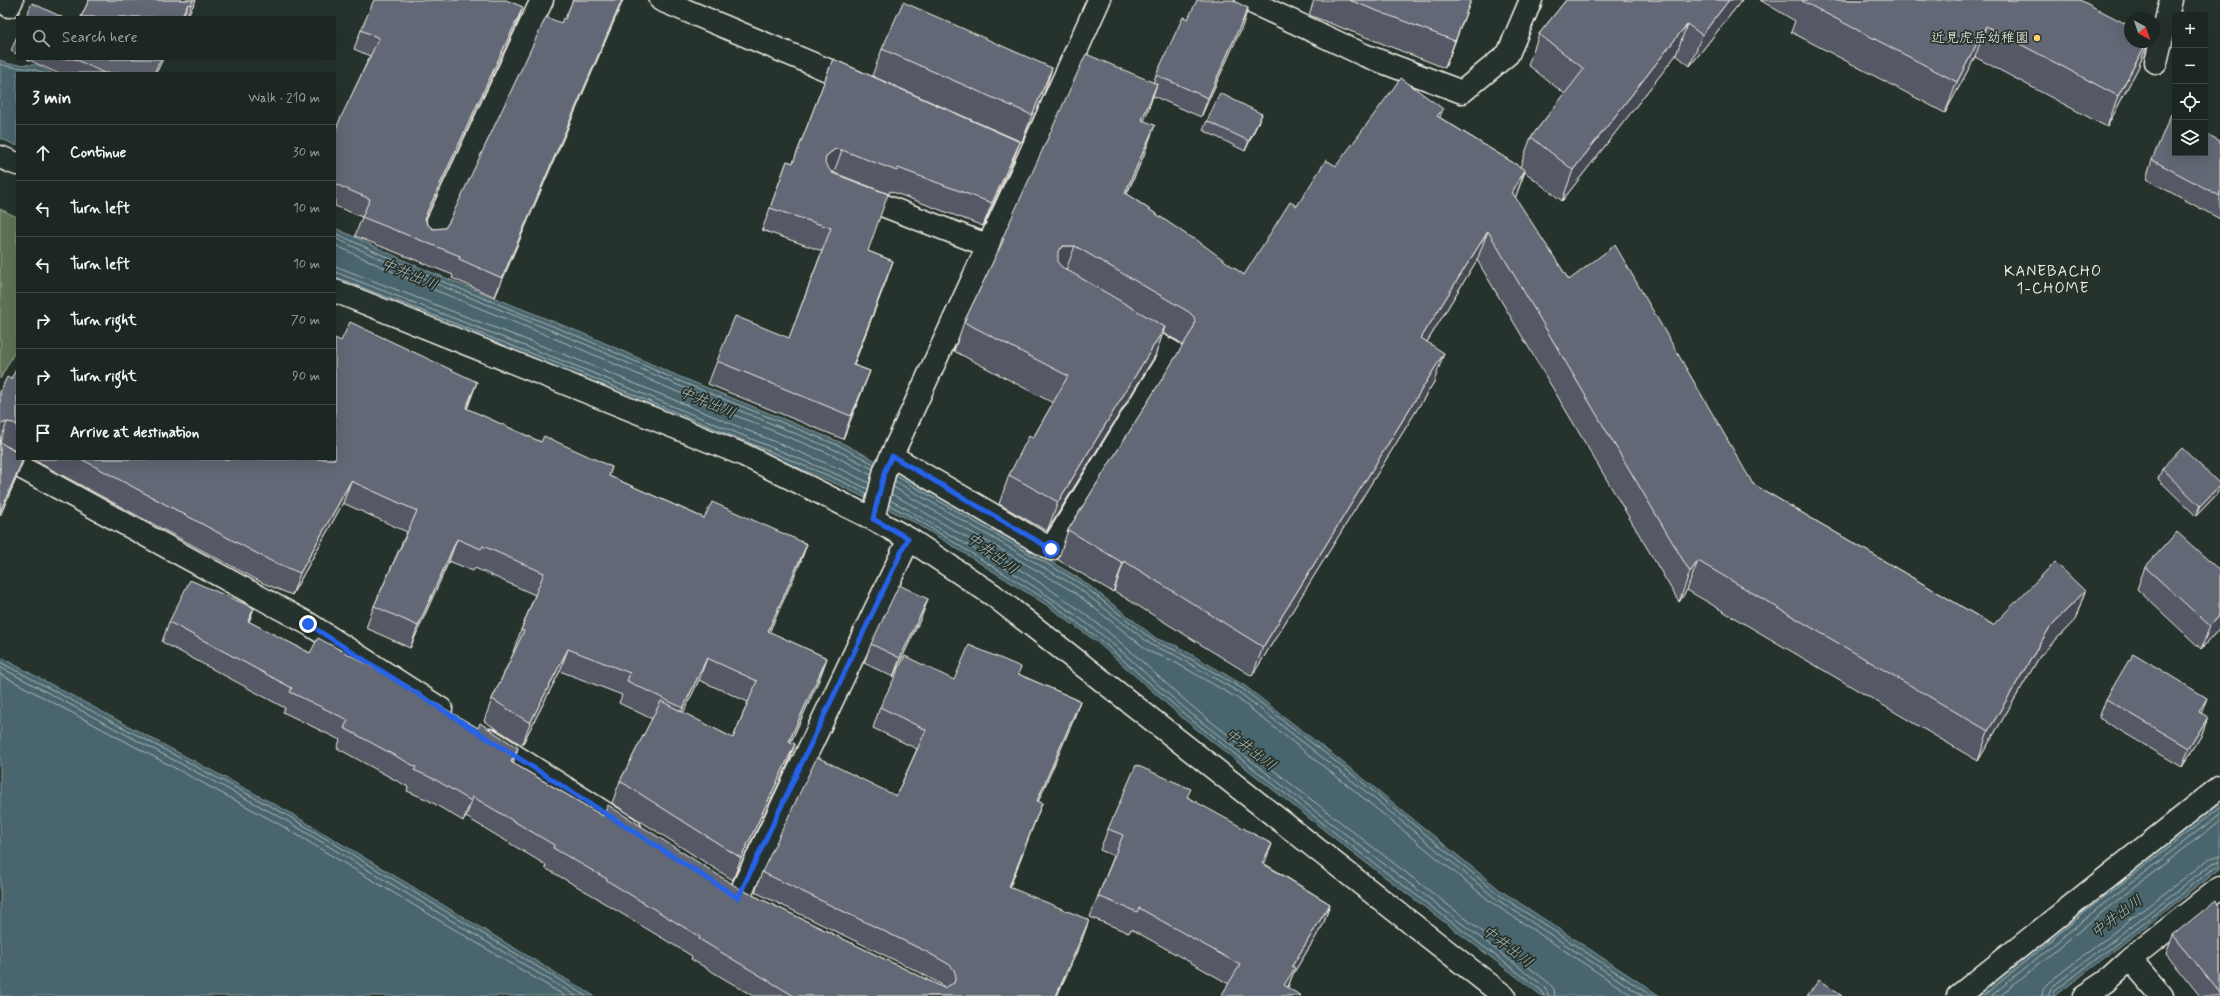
<!DOCTYPE html>
<meta charset="utf-8">
<style>
body{margin:0;font-family:Mynerve,"Klee One",sans-serif;background:#29322f;color:#f1f3f6}
.controls{position:absolute;right:12px;top:12px;display:grid;overflow:hidden;border-radius:0px;box-shadow:0 4px 16px #0002}
.controls button{width:36px;height:36px;display:grid;place-items:center;padding:0;border:0;border-bottom:1px solid #3a4340;background:#1c2622;color:#f1f3f6;font:20px sans-serif}
.compass{position:absolute;left:2124px;top:12px;width:36px;height:36px;border-radius:50%;background:#1c2622;box-shadow:0 4px 16px #0002;rotate:140deg}
.stop{position:absolute;width:12px;height:12px;margin:-9px;border:3px solid #2563eb;border-radius:50%;background:#fff}
.stop.end{background:#2563eb;border-color:#fff;box-shadow:0 1px 4px #0008}
.list{margin:0;padding:0;list-style:none}
h2{display:flex;justify-content:space-between;align-items:center;height:52px;margin:0;padding:0 16px;font-size:17px}
h2 small{font-size:13px;font-weight:400;color:#a0a5a5}
.list li{display:grid;grid-template-columns:26px 1fr auto;gap:12px;align-items:center;box-sizing:border-box;height:56px;padding:0 16px;border-top:1px solid #3a4340}
.list b{display:block;font-size:15px;white-space:nowrap}
.list em{font-size:13px;font-style:normal;color:#a0a5a5}
.icon{flex:none;width:22px;height:22px;fill:none;stroke:currentColor;stroke-width:2;stroke-linecap:round;stroke-linejoin:round}
.map{position:relative;flex:none;width:2220px;height:996px;overflow:hidden}
.search{position:absolute;background:#1c2622;box-shadow:0 4px 16px #0002;left:16px;top:16px;width:320px;height:44px;display:flex;align-items:center;gap:10px;box-sizing:border-box;padding:0 14px;border-radius:0px;color:#a0a5a5;font-size:15px}
.panel{position:absolute;background:#1c2622;box-shadow:0 4px 16px #0002;left:16px;top:72px;width:320px;height:388px;border-radius:0px}
.map>svg:first-child{display:block}
.green{fill:#5e7255;stroke:#a9b29e}
.water{fill:#48656e;stroke:#8d9d9f}
.lines{fill:none;stroke-linecap:round;stroke-linejoin:round}
.shore{stroke:#afb9b7;stroke-width:1}
.minor-casing{stroke:#f4f1e8;stroke-width:25}
.minor{stroke:#26332d;stroke-width:22}
.wall{fill:#545965;stroke:#f4f1e8;fill-rule:evenodd}
.shaded-wall{fill:#454852;stroke:#f4f1e8}
.building{fill:#626775;stroke:#f4f1e8}
.route{stroke:#2563eb;stroke-width:5}
.poi-dot{fill:#ffd166;stroke:#26332d;stroke-width:1.5}
.labels{text-anchor:middle;dominant-baseline:central;stroke-width:3.5;stroke-linejoin:round;paint-order:stroke}
.poi-label{font-size:14px;fill:#f4f1e8;stroke:#26332d;text-anchor:end}
.neighbourhood-label{font-size:15px;letter-spacing:1px;fill:#f4f1e8;stroke:#26332d}
.water-label{font-size:15px;font-style:italic;fill:#afb9b7;stroke:#26332d}
</style>
<div class="map">
<svg width="2220" height="996" viewBox="0 0 2220 996">
<rect width="100%" height="100%" fill="#26332d"/>
<filter id="ink" filterUnits="userSpaceOnUse"><feTurbulence type="fractalNoise" baseFrequency=".025" numOctaves="2"/><feDisplacementMap in="SourceGraphic" scale="8" xChannelSelector="R" yChannelSelector="G"/><feConvolveMatrix kernelMatrix="1 2 1 2 8 2 1 2 1" color-interpolation-filters="sRGB"/></filter>
<g filter="url(#ink)">
<path class="green" d="M0 209 17 217V348L0 379Z"/>
<path class="water" d="M0 60 9 64 37 65 52 73H17V146L0 138Z
M335 228 421 268 589 336 678 376 842 443 909 478 1082 580 1157 639 1177 646 1245 686 1365 780 1500 890 1660 996H1542L1352 852 1185 720 1097 642 1045 604 916 523 839 485 699 426 335 280Z
M0 657 287 811 594 996H0Z
M2220 802V869L2055 996H1977L2092 901Z"/>
<g class="lines">
<path class="shore" d="M0 64C14 70 30 65 43 73
M335 233 419 272 587 340 677 380 840 446 874 464
M335 238 417 276 585 344 675 384 838 451 873 469
M335 245 415 282 583 350 673 390 835 456 871 475
M335 266 573 358 845 471 869 483
M335 272 571 364 843 477 868 489
M335 277 569 368 841 481 867 494
M896 476 1080 583 1155 642 1175 650 1243 689 1363 783 1498 894 1652 996
M895 481 1077 587 1153 646 1173 654 1240 693 1360 787 1495 898 1643 996
M893 487 1074 592 1150 652 1171 660 1237 698 1356 792 1491 902 1633 996
M891 494C916 506 936 520 959 533 1010 563 1061 594 1107 631 1139 657 1168 687 1200 713 1316 804 1433 893 1549 983L1554 989 1555 996
M890 500C912 511 932 525 954 537 1005 567 1054 598 1101 634 1133 660 1162 690 1194 716 1310 808 1427 897 1545 987L1549 996
M889 505 918 520 1048 601 1099 639 1188 717 1354 848 1542 991 1544 996
M0 662 285 814 586 996
M0 667 282 818 576 996
M0 674 279 824 565 996
M1983 996 2094 905 2220 807
M1991 996 2097 909 2220 814
M2000 996 2101 913 2220 821
M2042 996 2043 989 2048 983 2209 859 2220 855
M2048 996 2052 987 2213 863 2220 861
M2053 996 2055 991 2216 867 2220 866"/>
<g class="minor-casing">
<path id="minor" d="M661 0 856 82
M1247 0 1364 55 1462 92 1508 54 1531 0
M9 6 12 0
M2156 62 2171 0
M0 157 17 164
M856 195 989 246
M431 236 542 0
M335 291 744 455 873 519 909 539 993 595 1504 996
M0 456 309 624 441 709
M892 456 1051 549 1172 352 1133 330
M873 519 885 470 1028 159 1099 0
M490 740 630 829
M738 898 909 539
M2130 959 2162 996
M1958 996 2220 787
M2084 996 2105 982 2130 959 2220 888"/>
</g>
<use href="#minor" class="minor"/>
</g>
<path class="wall" d="M89 0H196L187 17H81Z
M573 0H623L495 297 452 278 453 275 355 236 362 217 335 206V131L370 56 354 49 361 30 523 7 516 26 426 218 427 224 433 229 445 228 449 222 561 23 565 19Z
M1314 0H1471L1445 68 1309 15Z
M1566 0H1742L1690 66 1676 55 1562 201 1525 172 1515 198 1569 280 1753 484 1993 625 2085 591 2075 620 2040 656 1978 761 1687 590 1679 602 1477 260 1427 342 1434 382 1252 676 1114 591 1113 592 1058 560 1068 530 1183 346 1178 341 1163 333 1155 356 1047 531 999 504 1009 475 1033 438 1053 403 954 351 964 322 997 254 1002 239 1153 83 1156 75 1188 19 1248 8 1242 27 1201 117 1153 96 1144 120V155L1127 194 1244 275 1297 206 1336 166 1439 117 1520 167 1531 137 1565 94 1528 65 1539 34Z
M1760 0H2080L2130 42H2148L2138 68 2107 127 1975 57 1945 113 1791 32 1795 21Z
M17 36V54L11 51Z
M882 49 1052 68 1043 96 1022 142 872 76Z
M27 59H163L156 73H57Z
M833 59 1020 142 1011 165 983 226 890 191 889 194 832 172 868 251 893 261 854 365 870 371 861 394 843 439 708 384 717 361 789 338 822 251 762 230 787 161 793 163Z
M1262 114 1258 123 1245 151 1203 130 1207 121Z
M2220 141V219L2146 179 2152 160Z
M17 368V451L4 445 16 479 0 516V392L11 379Z
M469 404 467 409 541 442 612 467 609 476 704 518 807 544 799 566 769 632 827 658 819 680 791 742 795 744 787 766 733 880 612 803 620 781 652 719 619 703 622 695 560 671 522 745 484 721 492 699 514 652H513L521 630 535 595 475 568 473 571 449 561 410 648 366 628 374 606 407 532 343 503 292 595 263 583 32 459H335ZM699 680 748 702 733 738 683 713Z
M2162 469 2217 494 2196 516 2158 479Z
M2145 567 2219 570 2220 569V632L2218 630 2201 649 2137 589Z
M928 599 921 618 893 677 864 663 871 644Z
M169 622H249L310 653 409 689 478 728 518 748 513 763 603 816 740 889 944 988H945L942 985 919 972 755 892 762 872 896 796 917 749 873 728 880 707 954 680 1018 674 1080 701 1073 721 1038 802 1042 803 1010 887 1082 940 1057 996H753L691 959 692 956 599 900V899L545 868 546 865 466 817 463 821 428 800 407 791 408 787 337 748 340 740 283 712 285 708 162 642Z
M2106 699 2208 717 2201 736 2182 767 2099 718Z
M1188 797 1265 864 1330 904 1323 925 1293 974 1288 987 1229 984 1131 929 1129 933 1090 917 1098 896 1114 856 1100 850 1108 829Z
M2220 908V996H2200L2166 954 2173 935Z"/>
<path class="shaded-wall" d="M193 0H196L187 17H186Z
M622 0H623L621 5 495 297 502 278Z
M1471 0 1445 68 1455 41Z
M1729 0H1742L1690 66 1702 35Z
M188 4 183 17H181Z
M523 7 516 26 420 231 427 212Z
M1248 8 1242 27 1201 117 1208 98Z
M1687 24 1676 55 1562 201 1573 170Z
M1986 26 1975 57 1945 113 1957 82Z
M2147 42H2148L2138 68 2107 127 2118 96Z
M161 59H163L156 73H154Z
M1052 68 1043 96 1022 142 1032 115Z
M1157 84 1147 114 1132 149 1142 120Z
M1443 109 1432 138 1437 116Z
M1262 114 1258 123 1245 151 1249 141Z
M1155 125 1144 155 1114 222 1125 193Z
M1020 142 1011 165 983 226 992 203Z
M835 149 842 150 834 172H827L818 179 826 156Z
M1525 170 1515 199 1512 192Z
M1488 231 1477 260 1411 368 1421 338Z
M1063 246H1075L1064 275H1052L1058 251Z
M893 261 885 284 845 387 853 365Z
M1165 327 1155 356 1047 531 1058 502Z
M1444 353 1434 382 1252 676 1263 647Z
M870 371 861 394 843 439 851 416Z
M477 382 469 404 458 430 466 408Z
M7 422 0 442V425L1 424Z
M24 459 16 479 0 516V512Z
M351 481 343 503 292 595 300 573Z
M2220 485 2217 494 2196 516 2200 506Z
M457 539 449 561 410 648 418 626Z
M807 544 799 566 760 653 768 631Z
M1124 561 1114 591 1113 592 1123 563Z
M1698 561 1687 590 1679 602 1690 572Z
M2085 591 2075 620 2040 656 1978 761 1988 731 2050 627Z
M928 599 921 618 893 677 900 658Z
M254 608 247 628 248 621Z
M2220 615V625L2218 630 2201 649 2210 626Z
M568 649 560 671 522 745 530 723Z
M707 658 699 680 675 730 683 708Z
M827 658 819 680 781 763 789 741Z
M2207 698 2200 717 2199 712Z
M1080 701 1073 721 1030 821 1037 801Z
M2208 717 2201 736 2182 767 2189 748Z
M795 744 787 766 733 880 741 858Z
M518 748 511 768V762Z
M473 797 466 817 463 821 471 801Z
M1042 803 1034 823 1002 907 1009 887Z
M1272 844 1264 865 1262 863Z
M1330 904 1323 925 1293 974 1287 989 1284 985 1292 966Z
M1089 920 1082 940 1057 996H1056Z"/>
<path class="building" d="M89 0H193L191 5 188 4 181 17H81Z
M374 0H506L523 7 427 212 425 218 427 224 433 229 445 228 449 222 546 17 561 23 563 18 565 19 573 0H622L502 278 459 259 460 256 362 217 370 199 335 184V131L341 117 379 38 361 30Z
M1197 0H1232L1248 8 1208 98 1156 75 1183 17 1188 19Z
M1349 0H1471L1455 41Z
M1566 0H1729L1702 35 1687 24 1573 170 1531 137 1584 69 1539 34Z
M1803 0H2080L2130 26V42H2147L2118 96 1986 26 1957 82 1802 1Z
M903 2 1052 68 1032 115 882 49Z
M32 3 62 17H26Z
M1086 54 1157 84 1142 120 1155 125 1125 193 1193 239 1194 238 1244 275 1290 202 1297 206 1326 160 1336 166 1401 78 1443 109 1437 116 1525 170 1512 192 1569 280 1615 245 1753 484 1993 625 2055 562 2085 591 2050 627 1988 731 1698 561 1690 572 1488 231 1421 338 1444 353 1263 647 1124 561 1123 563 1068 530 1193 329 1195 323 1194 317 1189 312 1075 246H1063L1058 251V263L1062 267 1165 327 1058 502 1009 475 1029 436 1033 438 1068 376 964 322 1004 239H1002Z
M75 59H161L154 73H104Z
M833 59 1020 142 992 203 898 168 897 171 842 150 835 149 826 156 825 163 832 173 888 194 868 251 893 261 853 365 870 371 851 416 717 361 735 316 789 338 831 228 770 208 787 161 793 163Z
M1220 93 1262 114 1249 141 1207 121Z
M2171 114 2175 116V153H2205V133L2220 141V196L2152 160Z
M350 322 477 382 466 408 541 442 544 436 612 467 609 476 704 518 712 502 807 544 768 631 827 658 789 741 795 744 741 858 620 781 661 701 733 738 757 681 707 658 683 708 627 681 630 673 568 649 530 723 492 699 524 631 521 630 544 573 483 546 481 549 457 539 418 626 374 606 417 511 351 481 300 573 271 561 81 459H335V338L341 341Z
M17 368V425L14 423 7 422 1 424 0 425V392L7 377 11 379Z
M0 442 17 453V459H23L0 512Z
M2182 448 2220 484V485L2200 506 2162 469Z
M2177 532 2219 570 2220 569V615L2210 626 2145 567Z
M190 580 254 608 248 621 310 653 318 638 410 687 409 688 478 728 480 723 518 748 511 762 603 816 608 805 740 889 944 988 954 983 956 976 954 970 950 965 927 952 762 872 817 757 896 796 926 730 880 707 905 656 954 680 969 645 1021 667 1018 674 1080 701 1037 801 1042 803 1009 887 1089 920 1056 996H794L699 939 700 937 606 880 607 879 553 848 554 845 473 797 471 801 436 780 414 770 416 767 344 728 348 720 290 692 292 688 169 622Z
M899 585 928 599 900 658 871 644Z
M2133 653 2207 698 2199 712 2208 717 2189 748 2106 699Z
M1136 765 1191 789 1187 797 1272 844 1262 863 1330 904 1292 966 1295 968 1284 985 1301 996H1221L1240 965 1139 908 1137 912 1098 896 1123 835 1108 829Z
M2215 901 2220 908V993L2173 935Z
M1819 980 1842 996H1807Z"/>
</g>
<g class="lines" filter="url(#ink)">
<path class="route" d="M308 624 738 898 908 538 873 519 885 470 892 456 1051 549"/>
</g>
<circle class="poi-dot" cx="2037" cy="38" r="4"/>
<g class="labels">
<g class="poi-label">
<text x="2029" y="38">近見虎岳幼稚園</text>
</g>
<g class="neighbourhood-label">
<text x="2053" y="272">KANEBACHO<tspan x="2053" dy="17">1-CHOME</tspan></text>
</g>
<g class="water-label">
<text transform="translate(409 275) rotate(23)">中井出川</text>
<text transform="translate(707 403) rotate(23)">中井出川</text>
<text transform="translate(992 554) rotate(36)">中井出川</text>
<text transform="translate(1250 750) rotate(37)">中井出川</text>
<text transform="translate(2117 917) rotate(-37)">中井出川</text>
<text transform="translate(1507 947) rotate(37)">中井出川</text>
</g>
</g>
</svg>
<div class="controls">
<button>+</button>
<button>−</button>
<button><svg class="icon" aria-label="locate" viewBox="0 0 24 24"><circle cx="12" cy="12" r="6"/><path d="M12 2v4M12 18v4M2 12h4M18 12h4"/></svg></button>
<button><svg class="icon" aria-label="layers" viewBox="0 0 24 24"><path d="M12 4l9 5-9 5-9-5zM3 14l9 5 9-5"/></svg></button>
</div>
<svg class="compass" viewBox="-18 -18 36 36"><path d="M0-13l5 13h-10z" fill="#e53935"/><path d="M0 13l5-13h-10z" fill="#a0a5a5"/></svg>
<div class="stop" style="left:1051px;top:549px"></div>
<div class="stop end" style="left:308px;top:624px"></div>
<div class="search"><svg class="icon" aria-label="search" viewBox="0 0 24 24"><circle cx="10" cy="10" r="6"/><path d="M15 15l6 6"/></svg>Search here</div>
<section class="panel">
<h2>3 min<small>Walk · 210 m</small></h2>
<ul class="list">
<li><svg class="icon" aria-label="ahead" viewBox="0 0 24 24"><path d="M12 20V5M6 11l6-6 6 6"/></svg><div><b>Continue</b></div><em>30 m</em></li>
<li><svg class="icon" aria-label="left" viewBox="0 0 24 24"><path d="M17 20v-9H6M10 6l-5 5 5 5"/></svg><div><b>Turn left</b></div><em>10 m</em></li>
<li><svg class="icon" aria-label="left" viewBox="0 0 24 24"><path d="M17 20v-9H6M10 6l-5 5 5 5"/></svg><div><b>Turn left</b></div><em>10 m</em></li>
<li><svg class="icon" aria-label="right" viewBox="0 0 24 24"><path d="M7 20v-9h11M14 6l5 5-5 5"/></svg><div><b>Turn right</b></div><em>70 m</em></li>
<li><svg class="icon" aria-label="right" viewBox="0 0 24 24"><path d="M7 20v-9h11M14 6l5 5-5 5"/></svg><div><b>Turn right</b></div><em>90 m</em></li>
<li><svg class="icon" aria-label="arrive" viewBox="0 0 24 24"><path d="M6 21V4h12l-3 4 3 4H6"/></svg><div><b>Arrive at destination</b></div></li>
</ul>
</section>
</div>
